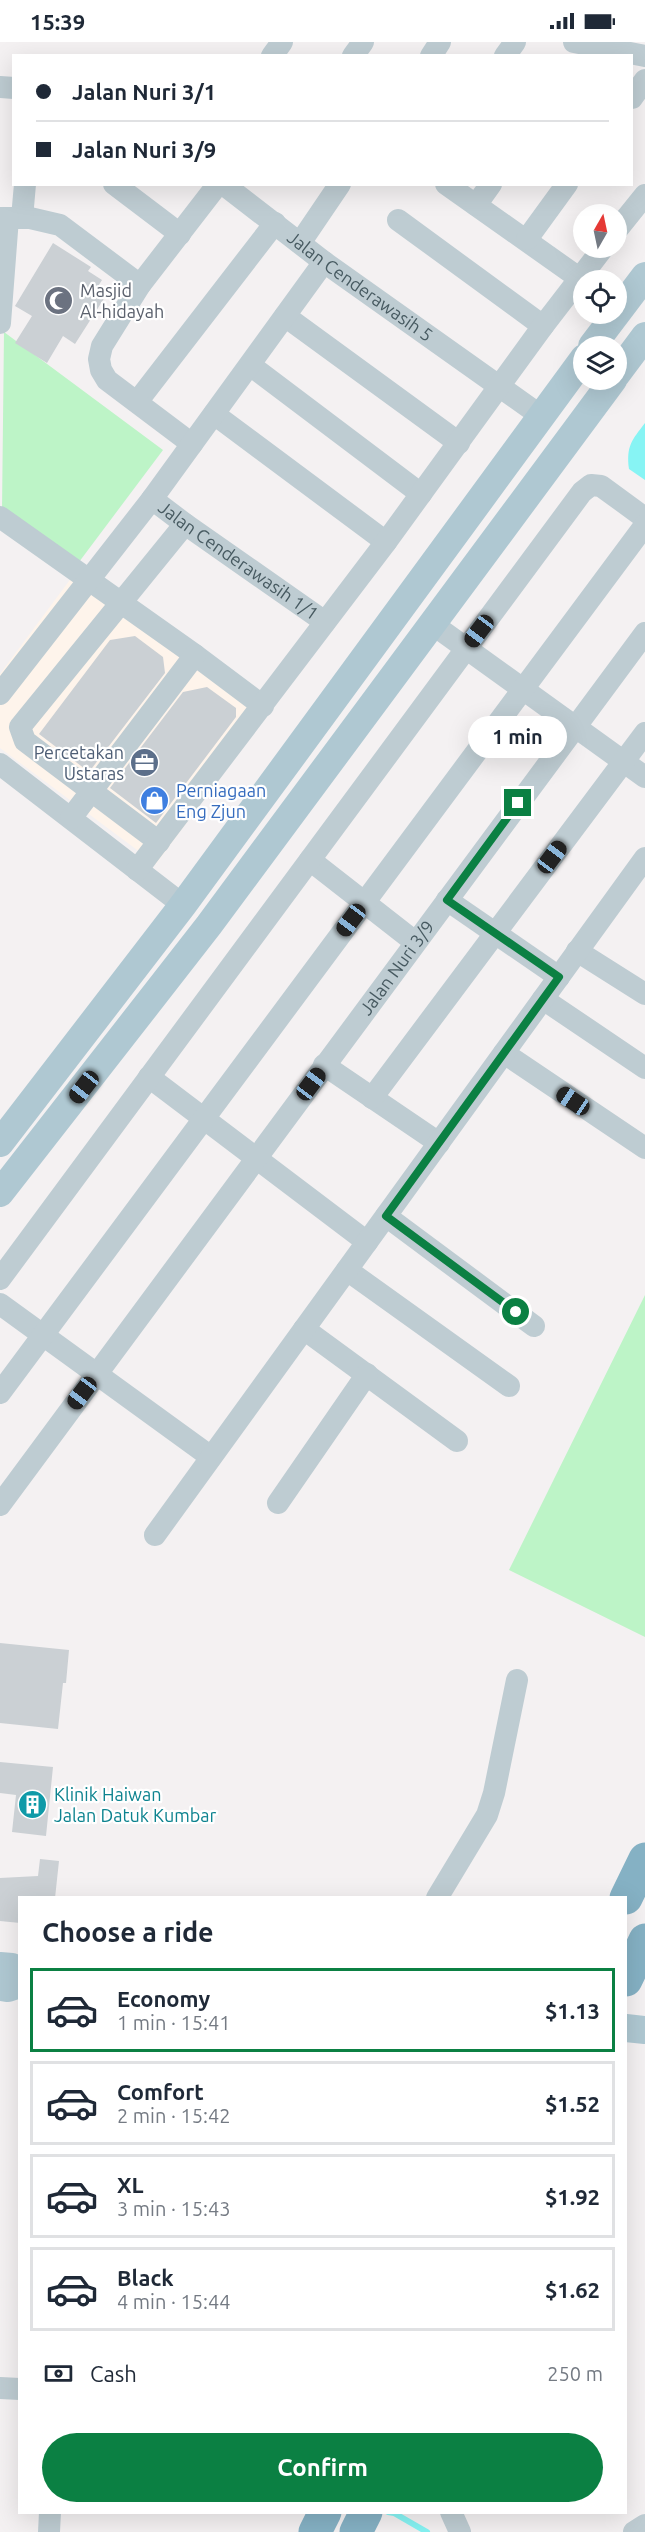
<!DOCTYPE html>
<html lang="en">
<head>
<meta charset="utf-8">
<style>
	body { margin:0; font-family:Ubuntu,sans-serif; background:#f6f6f7; color:#1f2937; height:100vh; display:flex; flex-direction:column; font-size:22px; white-space:nowrap }
	* { box-sizing:border-box; margin:0 }
	p { font-size:20px; color:#747a83 }
	.icon { flex:none; width:33px; height:33px; fill:none; stroke:currentColor; stroke-width:2; stroke-linecap:round; stroke-linejoin:round }
	.map { position:relative; flex:1; overflow:hidden }
	.drawer { position:absolute; left:18px; top:1854px; width:609px; height:618px; display:flex; flex-direction:column; background:#fff; border-radius:0px; box-shadow:0 6px 24px #0002 }
	.drawer>* { flex:none }
	.hud { position:absolute; left:12px; top:12px; width:621px; height:132px; border-radius:0px; box-shadow:0 6px 24px #0002; display:grid; align-content:center; height:132px; padding:0 24px; background:#fff }
	.needle { width:39px; rotate:9deg }
	.buttons { position:absolute; left:573px; top:162px; display:grid; gap:12px }
	.buttons a { display:grid; place-items:center; width:54px; height:54px; border-radius:50%; background:#fff; box-shadow:0 6px 24px #0002; font-size:30px }
	.end { position:absolute; width:27px; height:27px; margin:-14px; border:8px solid #0b8043; background:#fff; box-shadow:0 0 0 3px #fff }
	.from { border-radius:50% }
	.bubble { position:absolute; height:42px; border-radius:21px; background:#fff; box-shadow:0 6px 24px #0002; font-size:20px; font-weight:700; line-height:42px; text-align:center }
	.car { position:absolute; width:18px; height:36px; margin:-18px -9px; border-radius:8px; box-shadow:0 0 4px 2px #0007; background:linear-gradient(#222 24%,#8ab4d8 0 40%,#222 0 76%,#8ab4d8 0 86%,#222 0) }
	.hud b { display:flex; align-items:center; gap:21px; height:57px; font-size:22px }
	.hud b+b { border-top:2px solid #e0e1e3 }
	.hud i { width:15px; height:15px; background:#1f2937 }
	ul { padding:0; list-style:none }
	li { display:flex; align-items:center; gap:18px; height:84px; margin:0 12px 9px; padding:0 12px; border:3px solid #e0e1e3; border-radius:0px }
	li div { flex:1 }
	li b { display:block; font-size:22px }
	li em { font-style:normal; font-weight:700 }
	li.selected { border-color:#0b8043 }
	li>.icon { width:54px; height:54px; stroke-width:1.5 }
	h2 { padding:0 24px; font-size:27px; line-height:72px }
	.pay { display:flex; align-items:center; gap:15px; height:66px; padding:0 24px; font-size:22px }
	.pay p { margin-inline-start:auto }
	.primary-button { display:flex; gap:12px; margin-top:auto; padding:12px 24px }
	.primary-button a { flex:1; height:69px; border-radius:36px; background:#0b8043; color:#fff; font-size:24px; font-weight:700; line-height:69px; text-align:center }
	.status { display:flex; justify-content:space-between; align-items:center; height:42px; padding:0 30px; background:#fff; direction:ltr }
	.status svg { height:16px; fill:currentColor }
	.map>svg:first-child { display:block }
</style>
</head>
<body>
<div class="status"><b>15:39</b><svg viewBox="0 0 49 12"><path d="M0 12V9h3v3zM5 12V6h3v6zM10 12V3h3v9zM15 12V0h3v12zM26 1h20v11H26zM47 4h2v5h-2z"/></svg></div>
<div class="map">
<svg width="645" height="2490" viewBox="0 0 645 2490">
	<rect width="100%" height="100%" fill="#f4f1f2"/>
	<!-- commercial -->
	<path fill="#fef4eb" d="M 75,531 L 267,673 L 156,822 L 0,706 L 0,632 Z"/>
	<!-- green -->
	<path fill="#bdf4c7" d="M 4,290 L 163,408 L 76,524 L 2,469 Z
		M 645,1253 L 645,1595 L 509,1528 Z"/>
	<!-- water -->
	<path fill="#87f4f4" d="M 645,381 L 645,438 L 629,427 C 626,404 632,398 645,381 Z"/>
	<g fill="none" stroke-linecap="round" stroke-linejoin="round">
		<!-- stream -->
		<path stroke="#87f4f4" stroke-width="6" d="M 388,2470 L 394,2471 L 427,2490"/>
	</g>
	<!-- building -->
	<path fill="#cbd0d4" d="M 53,201 L 91,225 L 88,229 L 102,238 L 95,249 L 105,255 L 75,302 L 63,294 L 47,321 L 15,301 L 32,274 L 15,264 Z
		M 135,594 L 163,615 L 165,631 L 89,730 L 39,692 L 110,598 Z
		M 207,645 L 236,666 L 236,675 L 156,781 L 110,746 L 183,650 Z
		M 0,1601 L 69,1608 L 66,1641 L 63,1641 L 58,1687 L 0,1681 Z
		M 0,1720 L 53,1725 L 46,1794 L 12,1790 L 16,1753 L 0,1751 Z
		M 40,1817 L 59,1819 L 55,1856 L 20,1856 L 20,1881 L 0,1879 L 0,1836 L 38,1834 Z"/>
	<g fill="none" stroke-linecap="round" stroke-linejoin="round">
		<!-- minor -->
		<g stroke="#beccd2" stroke-width="22">
			<path d="M 574,0 L 645,14"/>
			<path d="M 272,14 L 282,0"/>
			<path d="M 353,14 L 363,0"/>
			<path d="M 431,14 L 440,0"/>
			<path d="M 505,14 L 515,0"/>
			<path d="M 0,45 L 14,46"/>
			<path d="M 632,56 L 645,38"/>
			<path d="M 114,142 L 180,192"/>
			<path id="s1" d="M 223,142 L 324,220 L 541,374"/>
			<path d="M 446,142 L 579,236"/>
			<path d="M 476,163 L 491,142"/>
			<path d="M 0,176 L 30,176 L 60,183 L 140,243"/>
			<path d="M 22,176 L 25,142"/>
			<path d="M 398,178 L 543,284"/>
			<path d="M 616,189 L 645,153"/>
			<path d="M 527,197 L 567,142"/>
			<path d="M 300,201 L 340,142"/>
			<path d="M 285,274 L 459,401"/>
			<path d="M 0,281 L 8,176"/>
			<path d="M 250,323 L 421,452"/>
			<path d="M 137,360 L 275,181"/>
			<path d="M 214,372 L 386,500"/>
			<path d="M 192,402 L 107,338 L 101,328 L 99,317 L 102,304 L 140,243 L 218,142"/>
			<path id="s2" d="M 152,457 L 185,482 L 325,580"/>
			<path d="M 0,475 L 195,613 L 263,664"/>
			<path d="M 431,581 L 645,735"/>
			<path d="M 0,652 L 152,457 L 324,220"/>
			<path d="M 0,722 L 183,863"/>
			<path d="M 71,776 L 195,613"/>
			<path d="M 159,800 L 25,699 L 20,685 L 185,482"/>
			<path d="M 310,818 L 415,900"/>
			<path d="M 137,828 L 386,500 L 543,284 L 603,206"/>
			<path d="M 447,858 L 559,935"/>
			<path d="M 577,909 L 645,952"/>
			<path d="M 543,957 L 645,1026"/>
			<path d="M 504,1011 L 645,1106"/>
			<path d="M 324,1023 L 439,1101"/>
			<path d="M 149,1035 L 367,1200"/>
			<path d="M 372,1056 L 645,691"/>
			<path d="M 386,1174 L 534,1284"/>
			<path d="M 347,1228 L 509,1344"/>
			<path d="M 0,1237 L 582,450 L 591,443 L 601,444 L 645,476"/>
			<path d="M 0,1262 L 211,1415"/>
			<path d="M 304,1287 L 457,1399"/>
			<path d="M 0,1351 L 645,483"/>
			<path d="M 278,1461 L 367,1332"/>
			<path id="s3" d="M 0,1463 L 645,591"/>
			<path d="M 155,1493 L 645,816"/>
			<path d="M 437,1856 L 487,1773 L 494,1751 L 517,1638"/>
			<path d="M 0,2346 L 20,2347"/>
			<path d="M 451,2470 L 460,2490"/>
			<path d="M 49,2490 L 50,2470"/>
			<path d="M 634,2490 L 645,2483"/>
		</g>
		<!-- major -->
		<path stroke="#afc8d2" stroke-width="28" d="M 592,304 L 645,234
			M 616,333 L 645,294
			M 0,1101 L 183,863 L 584,316
			M 0,1151 L 209,883 L 613,338
			M 0,1924 L 12,1925 L 20,1929
			M 0,1945 L 8,1946 L 20,1942
			M 626,1986 L 645,1988"/>
		<!-- highway -->
		<path stroke="#85b1c4" stroke-width="33" d="M 626,1856 L 645,1817
			M 626,1938 L 645,1898
			M 315,2490 L 325,2470
			M 356,2490 L 366,2470"/>
	</g>
	<g fill="none" stroke-linecap="round" stroke-linejoin="round">
		<!-- route -->
		<path stroke="#0b8043" stroke-width="8" d="M 516,1270 L 386,1174 L 559,935 L 447,858 L 518,761"/>
	</g>
	<!-- icons -->
	<defs>
		<symbol id="mosque-disc" viewBox="-11 -11 22 22"><circle r="9.5" fill="#6b7280" stroke="#fff"/><path d="M3.5-4.9A6 6 0 1 0 3.5 4.9A5 5 0 1 1 3.5-4.9Z" fill="#fff"/></symbol>
		<symbol id="office-disc" viewBox="-11 -11 22 22"><circle r="9.5" fill="#5c6f8a" stroke="#fff"/><path d="M-6-3h4V-5.5h4V-3h4V5H-6ZM-1-4.5V-3h2v-1.5ZM-6 0V1H6V0Z" fill="#fff"/></symbol>
		<symbol id="shop-disc" viewBox="-11 -11 22 22"><circle r="9.5" fill="#3f7fe0" stroke="#fff"/><path d="M-5-2.5h2.3a2.7 3.5 0 0 1 5.4 0H5L5.5 6h-11ZM-1.5-2.5h3a1.5 2.3 0 0 0-3 0Z" fill="#fff"/></symbol>
		<symbol id="building-disc" viewBox="-11 -11 22 22"><circle r="9.5" fill="#0f9aa8" stroke="#fff"/><path d="M-4-6H4V6H1V3H-1V6H-4ZM-2.5-4.3h1.7v1.8h-1.7ZM.8-4.3h1.7v1.8H.8ZM-2.5-1h1.7V.8h-1.7ZM.8-1h1.7V.8H.8Z" fill="#fff"/></symbol>
	</defs>
	<g fill-rule="evenodd">
		<use href="#mosque-disc" x="42" y="242" width="33" height="33"/>
		<use href="#office-disc" x="128" y="704" width="33" height="33"/>
		<use href="#shop-disc" x="138" y="742" width="33" height="33"/>
		<use href="#building-disc" x="16" y="1746" width="33" height="33"/>
	</g>
	<g text-anchor="middle" stroke-width="4.5" stroke-linejoin="round" paint-order="stroke">
		<!-- street labels -->
		<g font-size="18" fill="#475a61" stroke="#fff">
			<text dy="6" stroke="none"><textPath href="#s1" startOffset="171">Jalan Cenderawasih 5</textPath></text>
			<text dy="6" stroke="none"><textPath href="#s2" startOffset="106">Jalan Cenderawasih 1/1</textPath></text>
			<text dy="6" stroke="none"><textPath href="#s3" startOffset="668">Jalan Nuri 3/9</textPath></text>
		</g>
		<!-- worship labels -->
		<g font-size="18" fill="#5b616d" stroke="#fff" text-anchor="start">
			<text x="80" y="255">Masjid<tspan x="80" dy="21">Al-hidayah</tspan></text>
		</g>
		<!-- service labels -->
		<g font-size="18" fill="#4e5e75" stroke="#fff" text-anchor="end">
			<text x="124" y="717">Percetakan<tspan x="124" dy="21">Ustaras</tspan></text>
		</g>
		<!-- shop labels -->
		<g font-size="18" fill="#366cbe" stroke="#fff" text-anchor="start">
			<text x="176" y="755">Perniagaan<tspan x="176" dy="21">Eng Zjun</tspan></text>
		</g>
		<!-- culture labels -->
		<g font-size="18" fill="#0d838f" stroke="#fff" text-anchor="start">
			<text x="54" y="1759">Klinik Haiwan<tspan x="54" dy="21">Jalan Datuk Kumbar</tspan></text>
		</g>
	</g>
</svg>
<div class="buttons">
<a><svg class="needle" viewBox="-14 -14 28 28"><path d="M0-13l5 13h-10z" fill="#e53935"/><path d="M0 13l5-13h-10z" fill="#747a83"/></svg></a>
<a><svg class="icon" aria-label="locate" viewBox="0 0 24 24"><circle cx="12" cy="12" r="6"/><path d="M12 2v4M12 18v4M2 12h4M18 12h4"/></svg></a>
<a><svg class="icon" aria-label="layers" viewBox="0 0 24 24"><path d="M12 4l9 5-9 5-9-5zM3 14l9 5 9-5"/></svg></a>
</div>
<i class="end from" style="left:516px;top:1270px"></i>
<i class="end" style="left:518px;top:761px"></i>
<div class="bubble" style="left:468px;top:674px;width:99px">1 min</div>
<i class="car" style="left:479px;top:589px;rotate:217deg"></i>
<i class="car" style="left:552px;top:815px;rotate:37deg"></i>
<i class="car" style="left:351px;top:878px;rotate:217deg"></i>
<i class="car" style="left:311px;top:1042px;rotate:37deg"></i>
<i class="car" style="left:84px;top:1045px;rotate:218deg"></i>
<i class="car" style="left:573px;top:1059px;rotate:304deg"></i>
<i class="car" style="left:82px;top:1351px;rotate:217deg"></i>
<div class="hud">
<b><i class="from"></i>Jalan Nuri 3/1</b>
<b><i></i>Jalan Nuri 3/9</b>
</div>
<section class="drawer">
<h2>Choose a ride</h2>
<ul>
<li class="selected"><svg class="icon" aria-label="car" viewBox="0 0 24 24"><path d="M5 17H2v-5l4-1 3-4h7l3 4 3 1v5h-3M9 17h6M6 11h13"/><circle cx="7" cy="17" r="2"/><circle cx="17" cy="17" r="2"/></svg><div><b>Economy</b><p>1 min · 15:41</p></div><em>$1.13</em></li>
<li><svg class="icon" aria-label="car" viewBox="0 0 24 24"><path d="M5 17H2v-5l4-1 3-4h7l3 4 3 1v5h-3M9 17h6M6 11h13"/><circle cx="7" cy="17" r="2"/><circle cx="17" cy="17" r="2"/></svg><div><b>Comfort</b><p>2 min · 15:42</p></div><em>$1.52</em></li>
<li><svg class="icon" aria-label="car" viewBox="0 0 24 24"><path d="M5 17H2v-5l4-1 3-4h7l3 4 3 1v5h-3M9 17h6M6 11h13"/><circle cx="7" cy="17" r="2"/><circle cx="17" cy="17" r="2"/></svg><div><b>XL</b><p>3 min · 15:43</p></div><em>$1.92</em></li>
<li><svg class="icon" aria-label="car" viewBox="0 0 24 24"><path d="M5 17H2v-5l4-1 3-4h7l3 4 3 1v5h-3M9 17h6M6 11h13"/><circle cx="7" cy="17" r="2"/><circle cx="17" cy="17" r="2"/></svg><div><b>Black</b><p>4 min · 15:44</p></div><em>$1.62</em></li>
</ul>
<div class="pay"><svg class="icon" aria-label="cash" viewBox="0 0 24 24"><path d="M3 7h18v10H3z"/><circle cx="12" cy="12" r="2"/></svg>Cash<p>250 m</p></div>
<div class="primary-button"><a>Confirm</a></div>
</section>
</div>
</body>
</html>
